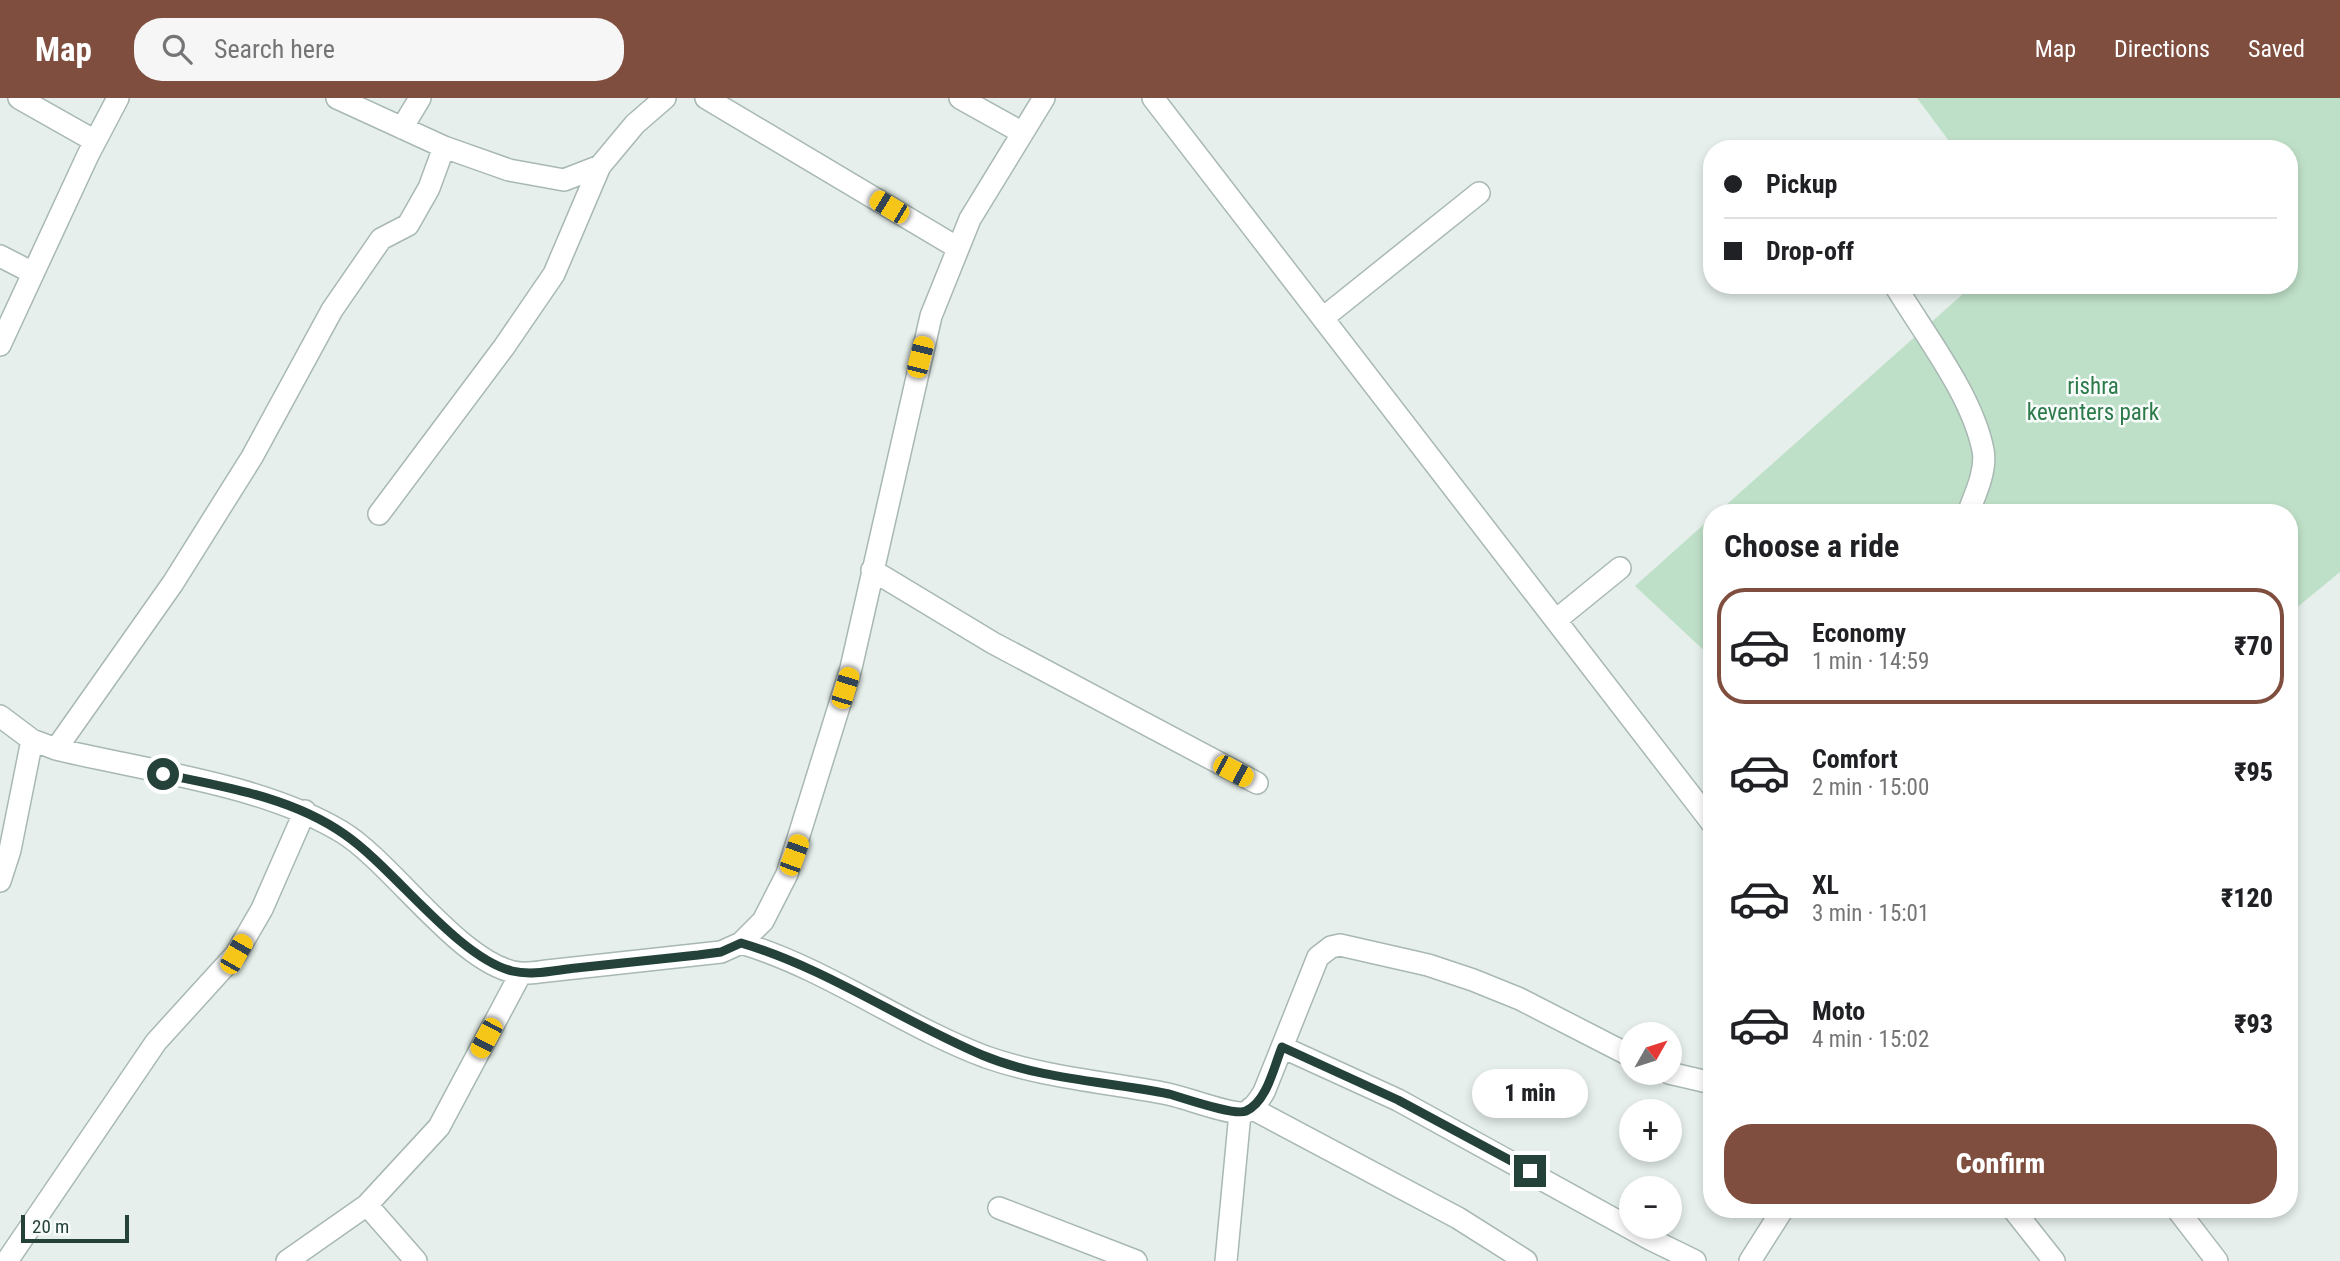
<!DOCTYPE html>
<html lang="en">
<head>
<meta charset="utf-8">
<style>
	body { margin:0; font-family:"Roboto Condensed",sans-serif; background:#f6f6f6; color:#202124; height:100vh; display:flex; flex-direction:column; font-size:26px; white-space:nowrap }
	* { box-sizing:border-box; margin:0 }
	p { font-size:23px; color:#757577 }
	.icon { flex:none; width:38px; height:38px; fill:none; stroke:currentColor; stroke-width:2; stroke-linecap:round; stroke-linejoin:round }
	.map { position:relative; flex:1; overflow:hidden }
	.sheet { position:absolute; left:1703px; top:406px; width:595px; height:714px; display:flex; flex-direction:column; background:#fff; border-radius:28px; box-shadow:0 4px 10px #0003 }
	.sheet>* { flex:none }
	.hud { position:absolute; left:1703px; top:42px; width:595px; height:154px; border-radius:28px; box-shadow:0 4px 10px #0003; display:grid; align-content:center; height:154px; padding:0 21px; background:#fff }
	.needle { width:46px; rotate:51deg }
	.controls { position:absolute; left:1619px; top:924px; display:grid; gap:14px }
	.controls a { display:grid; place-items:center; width:63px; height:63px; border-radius:50%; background:#fff; box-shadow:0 4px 10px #0003; font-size:35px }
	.scale { position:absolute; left:21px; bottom:18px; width:108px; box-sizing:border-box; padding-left:7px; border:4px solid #24423a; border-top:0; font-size:19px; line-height:24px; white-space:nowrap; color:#24423a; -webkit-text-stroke:5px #f7fbf9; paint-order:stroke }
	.end { position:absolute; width:32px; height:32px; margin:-16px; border:9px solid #24423a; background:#fff; box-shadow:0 0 0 4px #fff }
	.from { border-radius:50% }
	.bubble { position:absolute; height:49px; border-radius:24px; background:#fff; box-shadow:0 4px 10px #0003; font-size:23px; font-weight:800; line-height:49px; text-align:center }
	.car { position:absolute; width:21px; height:42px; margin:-21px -10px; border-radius:9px; box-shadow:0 0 5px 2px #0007; background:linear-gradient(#f5c518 24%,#345 0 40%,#f5c518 0 76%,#345 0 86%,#f5c518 0) }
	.hud b { display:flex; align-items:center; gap:24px; height:66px; font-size:26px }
	.hud b+b { border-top:2px solid #e0e0e0 }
	.hud i { width:18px; height:18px; background:#202124 }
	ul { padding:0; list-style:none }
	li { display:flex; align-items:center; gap:21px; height:116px; margin:0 14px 10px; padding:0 7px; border:4px solid transparent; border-radius:28px }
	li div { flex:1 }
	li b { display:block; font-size:26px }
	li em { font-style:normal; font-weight:800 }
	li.current { border-color:#7f4e3f }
	li>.icon { width:63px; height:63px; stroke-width:1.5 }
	h2 { padding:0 21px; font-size:32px; line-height:84px }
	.primary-button { display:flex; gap:14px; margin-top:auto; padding:14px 21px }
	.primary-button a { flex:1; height:80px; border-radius:28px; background:#7f4e3f; color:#fff; font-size:28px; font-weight:800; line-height:80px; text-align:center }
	header { display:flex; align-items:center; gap:42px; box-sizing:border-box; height:98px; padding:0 35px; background:#7f4e3f; color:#fff }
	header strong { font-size:33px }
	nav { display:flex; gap:38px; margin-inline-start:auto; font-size:24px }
	.search { width:490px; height:63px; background:#f6f6f6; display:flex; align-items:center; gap:18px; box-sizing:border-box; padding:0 24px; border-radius:28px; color:#757577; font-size:26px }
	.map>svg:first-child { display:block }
</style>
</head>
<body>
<header>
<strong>Map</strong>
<div class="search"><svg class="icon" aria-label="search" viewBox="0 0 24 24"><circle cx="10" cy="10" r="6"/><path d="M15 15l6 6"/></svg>Search here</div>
<nav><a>Map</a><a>Directions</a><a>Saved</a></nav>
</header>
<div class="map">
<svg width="2340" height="1163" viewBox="0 0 2340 1163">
	<rect width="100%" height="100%" fill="#e6efeb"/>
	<!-- green -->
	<path fill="#bfe0c8" d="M 1917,0 L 2340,0 L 2340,474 L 2289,516 L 2289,415 L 1717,415 L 1973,187 L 2289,187 L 2289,51 L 1955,51 Z
		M 1711,420 L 1711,559 L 1635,488 Z"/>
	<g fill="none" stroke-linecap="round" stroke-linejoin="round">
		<defs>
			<path id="minor" d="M 19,0 L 95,43
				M 337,0 L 444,49
				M 706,0 L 958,150
				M 960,0 L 1021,34
				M 1153,0 L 1712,725
				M 402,30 L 420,0
				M 0,158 L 33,175
				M 1896,189 C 1925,237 1972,297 1983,352 C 1987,372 1975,397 1968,415
				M 1323,220 L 1479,95
				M 0,247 L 88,57 L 118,0
				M 379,416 L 504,249 L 554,176 L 600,68
				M 872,472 L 993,545 L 1257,685
				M 1556,522 L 1620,470
				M 0,618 L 32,642 L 56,651 C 147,673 262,686 342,734 C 393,765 463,870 520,875 C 529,876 539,874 547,873 L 721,854 L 741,845 L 763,823 L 787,776 L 851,570 L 931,218 L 970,121 L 1044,0
				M 56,651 L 173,485 L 252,359 L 332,212 L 381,141 L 408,127 L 429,90 L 444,49 L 509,72 L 564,82 L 600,68 L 635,26 L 665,0
				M 0,783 L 10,752 L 32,642
				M 741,845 C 828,871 901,927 986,959 C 1046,980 1107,984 1168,996 C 1187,1000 1225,1015 1241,1015 C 1251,1015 1259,1002 1264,994 L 1318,859 L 1331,849 L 1340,847 L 1428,867 L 1473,882 L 1520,901 L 1631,958
				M 1282,949 L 1398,1002 L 1650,1141 L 1695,1163
				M 1669,975 L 1712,985
				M 1251,1010 L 1458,1120 L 1526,1163
				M 367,1107 L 416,1163
				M 999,1110 L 1136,1163
				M 2013,1111 L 2054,1163
				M 2177,1111 L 2217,1163
				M 7,1163 L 156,944 L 236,856 L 262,811 L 305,713
				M 287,1163 L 367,1107 L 439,1029 L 521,875
				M 1226,1163 L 1240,1015
				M 1750,1163 L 1783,1111"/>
		</defs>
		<!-- minor casing -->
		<use href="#minor" stroke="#a8b8b2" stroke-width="24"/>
		<!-- minor -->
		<use href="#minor" stroke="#fff" stroke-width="21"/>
	</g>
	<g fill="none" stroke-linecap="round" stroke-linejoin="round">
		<!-- route -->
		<path stroke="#24423a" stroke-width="9" d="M 163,676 C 225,689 291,699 344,736 C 394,770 457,859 512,873 C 532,878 556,872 576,870 C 617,866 657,861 698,857 L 721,854 L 741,845 C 826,870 900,922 982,957 C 1042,982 1106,983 1169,996 C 1184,1000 1234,1018 1246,1013 C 1267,1004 1274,968 1282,949 L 1398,1002 L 1530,1073"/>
	</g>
	<g text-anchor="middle" stroke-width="5" stroke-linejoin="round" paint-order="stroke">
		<!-- park labels -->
		<g font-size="23" fill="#2d7a4b" stroke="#f7fbf9">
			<text x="2093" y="296">rishra<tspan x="2093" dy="26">keventers park</tspan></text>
		</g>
	</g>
</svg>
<div class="controls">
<a><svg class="needle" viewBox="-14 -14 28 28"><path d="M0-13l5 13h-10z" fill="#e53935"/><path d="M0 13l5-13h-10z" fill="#757577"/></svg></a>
<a>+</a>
<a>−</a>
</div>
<div class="scale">20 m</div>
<i class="end from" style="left:163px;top:676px"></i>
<i class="end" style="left:1530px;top:1073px"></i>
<div class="bubble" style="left:1472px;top:971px;width:116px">1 min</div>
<i class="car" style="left:889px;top:109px;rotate:301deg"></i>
<i class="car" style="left:920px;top:259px;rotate:14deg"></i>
<i class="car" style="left:845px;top:590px;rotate:17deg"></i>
<i class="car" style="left:1233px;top:673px;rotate:118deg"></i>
<i class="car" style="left:794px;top:757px;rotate:20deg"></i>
<i class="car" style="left:236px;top:856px;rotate:30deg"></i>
<i class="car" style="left:486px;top:940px;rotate:208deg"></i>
<div class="hud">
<b><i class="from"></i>Pickup</b>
<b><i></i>Drop-off</b>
</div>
<section class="sheet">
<h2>Choose a ride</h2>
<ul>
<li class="current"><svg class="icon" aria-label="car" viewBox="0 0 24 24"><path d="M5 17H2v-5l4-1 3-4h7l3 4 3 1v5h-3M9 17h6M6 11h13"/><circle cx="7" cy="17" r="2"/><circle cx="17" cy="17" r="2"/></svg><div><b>Economy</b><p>1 min · 14:59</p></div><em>₹70</em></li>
<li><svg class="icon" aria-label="car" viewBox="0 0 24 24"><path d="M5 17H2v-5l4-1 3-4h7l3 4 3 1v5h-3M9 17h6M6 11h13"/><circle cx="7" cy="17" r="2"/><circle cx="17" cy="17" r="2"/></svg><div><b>Comfort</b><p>2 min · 15:00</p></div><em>₹95</em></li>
<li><svg class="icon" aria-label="car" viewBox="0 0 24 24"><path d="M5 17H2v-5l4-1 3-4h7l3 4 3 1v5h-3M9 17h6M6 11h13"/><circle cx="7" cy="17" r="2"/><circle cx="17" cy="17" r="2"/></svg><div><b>XL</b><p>3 min · 15:01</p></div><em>₹120</em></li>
<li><svg class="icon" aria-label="car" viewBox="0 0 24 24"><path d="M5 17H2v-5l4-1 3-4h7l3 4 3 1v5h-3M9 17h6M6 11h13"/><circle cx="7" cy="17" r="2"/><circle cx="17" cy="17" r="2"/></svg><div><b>Moto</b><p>4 min · 15:02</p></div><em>₹93</em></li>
</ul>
<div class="primary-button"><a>Confirm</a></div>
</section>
</div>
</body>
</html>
